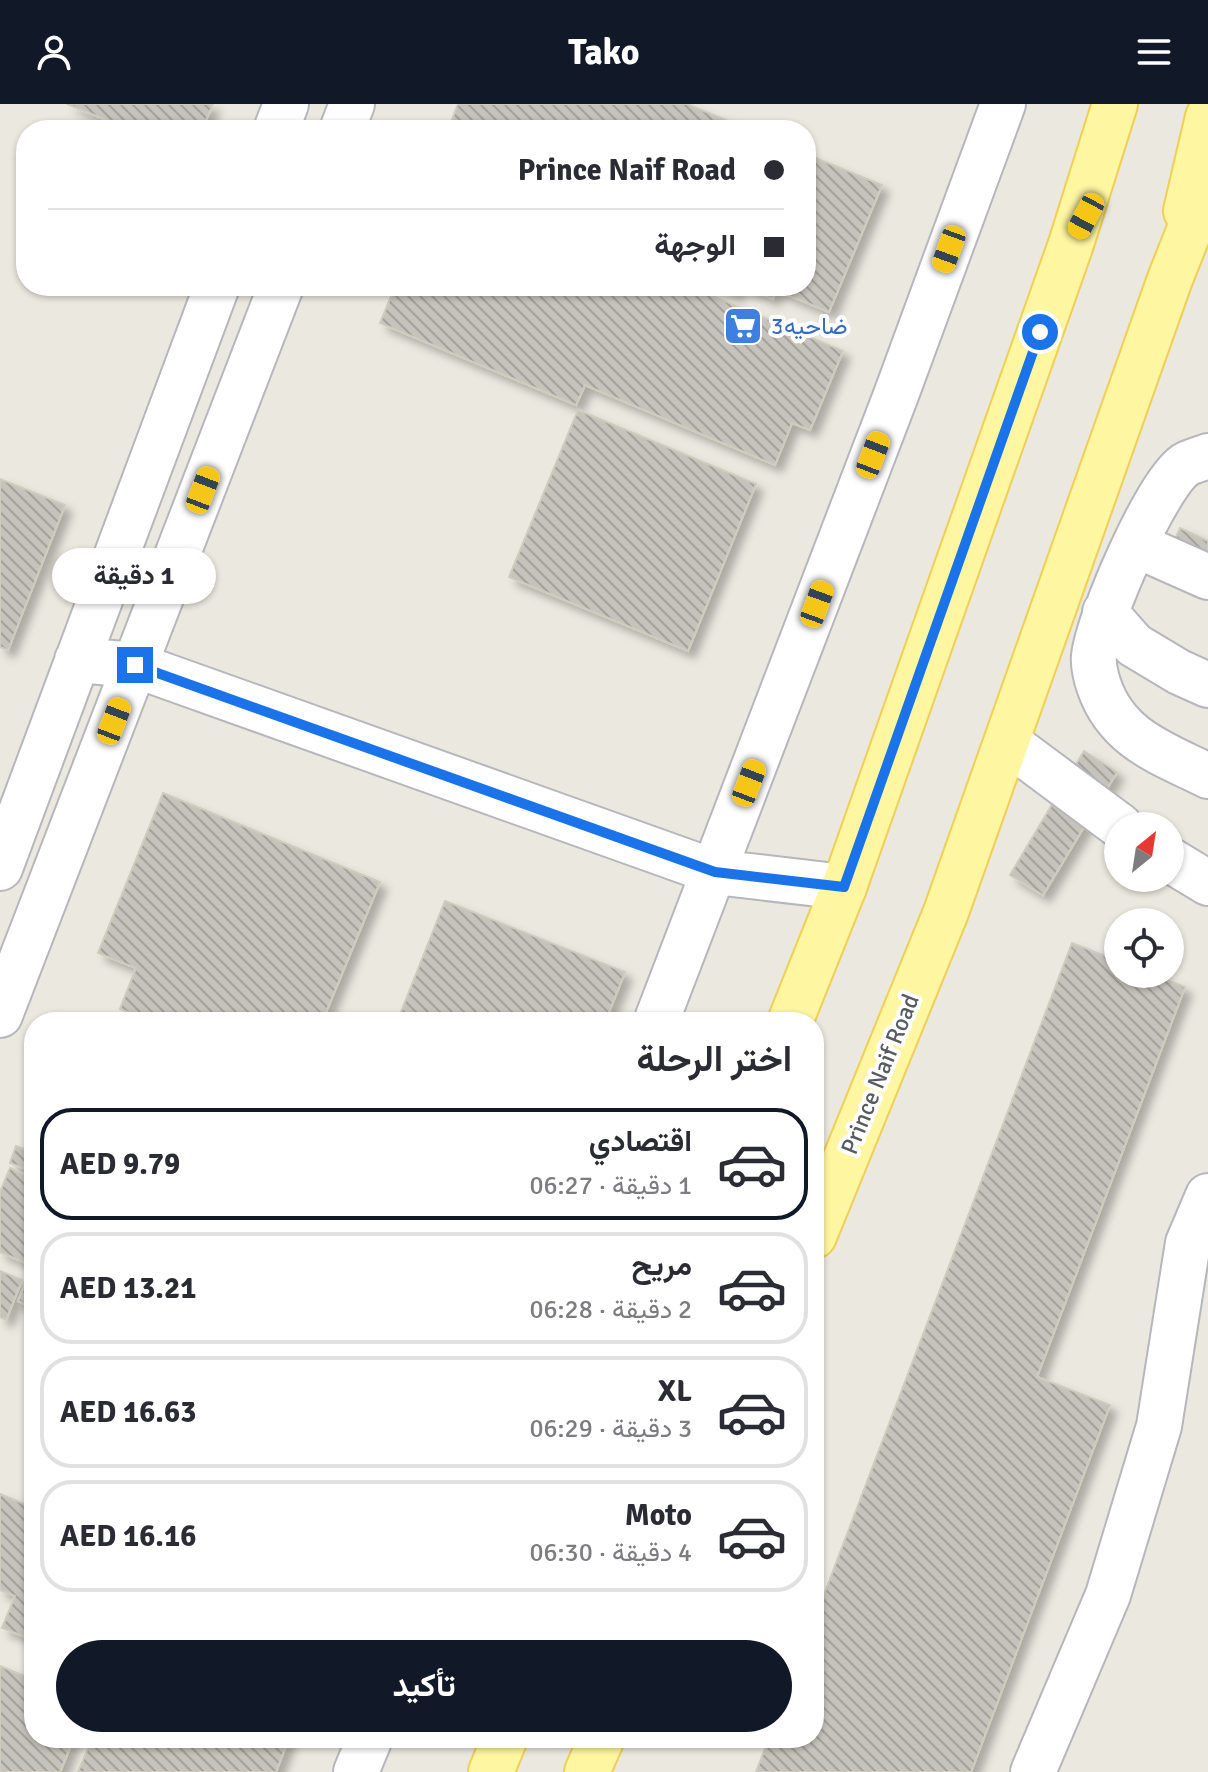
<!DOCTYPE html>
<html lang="ar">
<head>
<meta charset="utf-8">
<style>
	body { margin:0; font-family:Signika,Vazirmatn,sans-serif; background:#f7f7f7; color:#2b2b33; direction:rtl; height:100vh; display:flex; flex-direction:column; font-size:30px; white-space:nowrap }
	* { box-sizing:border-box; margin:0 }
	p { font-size:26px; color:#7c7c81 }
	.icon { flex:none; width:44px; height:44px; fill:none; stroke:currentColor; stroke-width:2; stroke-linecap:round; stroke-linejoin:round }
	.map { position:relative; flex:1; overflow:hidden; direction:ltr }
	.side { position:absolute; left:24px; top:908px; width:800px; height:736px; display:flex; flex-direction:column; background:#fff; border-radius:32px; box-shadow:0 2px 6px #0004; direction:rtl }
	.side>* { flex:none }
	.guide { position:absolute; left:16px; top:16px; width:800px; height:176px; border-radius:32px; box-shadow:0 2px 6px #0004; direction:rtl; display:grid; align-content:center; height:176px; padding:0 32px; background:#fff }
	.needle { width:52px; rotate:30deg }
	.controls { position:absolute; left:1104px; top:708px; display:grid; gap:16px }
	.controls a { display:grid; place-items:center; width:80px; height:80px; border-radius:50%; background:#fff; box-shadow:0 2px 6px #0004; font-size:40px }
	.end { position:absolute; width:36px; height:36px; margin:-18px; border:10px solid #1a73e8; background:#fff; box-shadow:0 0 0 4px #fff }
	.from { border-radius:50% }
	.bubble { position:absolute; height:56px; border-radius:28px; background:#fff; box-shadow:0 2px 6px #0004; font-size:26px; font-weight:700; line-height:56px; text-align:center; direction:rtl }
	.car { position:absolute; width:24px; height:48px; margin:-24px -12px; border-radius:10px; box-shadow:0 0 6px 2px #0007; background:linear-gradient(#f5c518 24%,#345 0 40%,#f5c518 0 76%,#345 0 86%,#f5c518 0) }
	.guide b { display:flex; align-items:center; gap:28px; height:76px; font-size:30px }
	.guide b+b { border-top:2px solid #e1e1e2 }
	.guide i { width:20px; height:20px; background:#2b2b33 }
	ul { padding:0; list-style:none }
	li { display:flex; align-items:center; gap:24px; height:112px; margin:0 16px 12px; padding:0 16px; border:4px solid #e1e1e2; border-radius:32px }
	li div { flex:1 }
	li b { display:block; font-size:30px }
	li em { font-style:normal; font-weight:700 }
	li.active { border-color:#111827 }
	li>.icon { width:72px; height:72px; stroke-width:1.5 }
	h2 { padding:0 32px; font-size:36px; line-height:96px }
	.primary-button { display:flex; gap:16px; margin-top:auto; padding:16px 32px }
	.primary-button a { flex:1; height:92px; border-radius:48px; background:#111827; color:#fff; font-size:32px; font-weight:700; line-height:92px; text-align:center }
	header { display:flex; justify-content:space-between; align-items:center; height:104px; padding:0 32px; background:#111827; color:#fff; font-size:36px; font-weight:700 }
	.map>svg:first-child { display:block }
</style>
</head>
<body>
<header><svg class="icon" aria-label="menu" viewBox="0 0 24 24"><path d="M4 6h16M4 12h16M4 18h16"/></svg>Tako<svg class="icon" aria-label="person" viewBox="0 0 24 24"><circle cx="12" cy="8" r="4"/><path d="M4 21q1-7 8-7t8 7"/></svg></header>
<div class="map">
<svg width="1208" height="1668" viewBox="0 0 1208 1668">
	<defs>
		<pattern id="building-back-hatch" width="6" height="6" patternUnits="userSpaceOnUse" patternTransform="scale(2)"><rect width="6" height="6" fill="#c6c3bc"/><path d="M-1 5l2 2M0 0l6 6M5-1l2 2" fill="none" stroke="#a4a19c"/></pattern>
		<filter id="shadow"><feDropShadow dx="7" dy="7" stdDeviation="4" flood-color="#0004"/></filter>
	</defs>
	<rect width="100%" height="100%" fill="#ebe9df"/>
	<!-- building -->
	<path fill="url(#building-back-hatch)" stroke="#cfcbbd" stroke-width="2" filter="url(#shadow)" d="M 67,0 L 213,0 L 202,26 L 106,26 L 109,17 Z
		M 458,0 L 687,0 L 750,26 L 448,26 Z
		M 806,50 L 882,81 L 829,208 L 776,186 L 773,195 L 742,182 L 806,182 Z
		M 388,182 L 689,182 L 843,247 L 810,326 L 792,319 L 775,361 L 585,281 L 576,301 L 380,219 L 394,185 Z
		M 717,182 L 739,182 L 736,190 Z
		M 578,306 L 756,380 L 688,547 L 509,473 Z
		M 0,375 L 65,401 L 8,546 L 0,543 Z
		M 1180,424 L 1208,437 L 1208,456 L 1173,440 Z
		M 1084,647 L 1117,668 L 1043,791 L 1010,771 Z
		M 163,689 L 380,778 L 322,918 L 152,918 L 120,905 L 136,864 L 98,849 Z
		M 445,797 L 625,868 L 605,918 L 397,918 Z
		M 1072,839 L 1118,857 L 1118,870 L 1152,870 L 1185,883 L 1037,1273 L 1110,1301 L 971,1668 L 756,1668 L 769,1634 L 814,1634 L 814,1517 Z
		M 16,1042 L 34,1049 L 34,1068 L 10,1059 Z
		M 10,1064 L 34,1075 L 34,1204 L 18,1197 L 33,1162 L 0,1148 L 0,1088 Z
		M 0,1167 L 22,1176 L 6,1216 L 0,1213 Z
		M 0,1390 L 34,1404 L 34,1536 L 2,1524 L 15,1492 L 0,1486 Z
		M 0,1562 L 34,1576 L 34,1634 L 74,1634 L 60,1668 L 0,1668 Z
		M 92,1634 L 289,1634 L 276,1668 L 78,1668 Z"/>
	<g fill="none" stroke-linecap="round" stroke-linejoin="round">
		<defs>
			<path id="minor" d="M 276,26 L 286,0
				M 342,26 L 352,0
				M 1208,352 C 1201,355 1191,357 1185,361 C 1156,381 1098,515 1094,552 C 1093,560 1096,574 1099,582 C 1117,635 1162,649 1208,672
				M 1136,441 L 1208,473
				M 1105,508 L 1134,541 L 1179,568 L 1208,581
				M 77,556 L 135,561 L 715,768 L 844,783
				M 1007,638 L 1120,722
				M 1170,756 L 1208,779
				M 0,764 L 217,182
				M 0,911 L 281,182
				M 656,918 L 896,291 L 1003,0
				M 356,1668 L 370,1634
				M 1033,1668 L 1108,1491 L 1159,1322 L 1188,1139 L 1208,1092"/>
			<path id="major" d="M 1186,107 L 1208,13
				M 790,918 L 844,783 L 1071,140 L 1115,0
				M 814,1132 L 946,808 L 1170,175 L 1208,79
				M 491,1668 L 505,1634
				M 587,1668 L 602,1634"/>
		</defs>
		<!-- minor casing -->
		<use href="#minor" stroke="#b5b7bc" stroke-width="48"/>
		<!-- major casing -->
		<use href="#major" stroke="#efcf54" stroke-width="48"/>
		<!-- minor -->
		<use href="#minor" stroke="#fff" stroke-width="44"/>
		<!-- major -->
		<use href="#major" stroke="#fef6a1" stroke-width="44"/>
	</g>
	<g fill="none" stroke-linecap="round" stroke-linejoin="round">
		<!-- route -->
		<path stroke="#1a73e8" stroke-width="10" d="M 135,561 L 715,768 L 844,783 L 1040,228"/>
	</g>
	<!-- icons -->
	<defs>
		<symbol id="supermarket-square" viewBox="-11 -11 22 22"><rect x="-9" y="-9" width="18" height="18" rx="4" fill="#3f7fe0" stroke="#fff"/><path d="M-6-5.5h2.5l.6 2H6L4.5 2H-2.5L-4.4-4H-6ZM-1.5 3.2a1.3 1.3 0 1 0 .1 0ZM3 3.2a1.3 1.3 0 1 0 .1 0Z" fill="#fff"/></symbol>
	</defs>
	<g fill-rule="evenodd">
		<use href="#supermarket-square" x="721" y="200" width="44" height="44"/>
	</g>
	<g text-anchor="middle" stroke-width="8" stroke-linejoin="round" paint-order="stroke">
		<!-- shop labels -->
		<g font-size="24" fill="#366cbe" stroke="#fff" text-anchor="start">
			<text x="771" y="230">ضاحيه3</text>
		</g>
		<!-- street labels -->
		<g font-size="24" fill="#585b60" stroke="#fff">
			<text transform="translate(880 970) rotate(-68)" y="8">Prince Naif Road</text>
		</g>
	</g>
</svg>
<div class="controls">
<a><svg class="needle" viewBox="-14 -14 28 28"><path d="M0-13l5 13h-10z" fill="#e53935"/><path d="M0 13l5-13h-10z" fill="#7c7c81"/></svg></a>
<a><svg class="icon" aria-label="locate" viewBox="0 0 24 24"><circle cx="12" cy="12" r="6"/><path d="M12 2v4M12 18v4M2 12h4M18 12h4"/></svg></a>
</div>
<i class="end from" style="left:1040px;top:228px"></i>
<i class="end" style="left:135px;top:561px"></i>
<div class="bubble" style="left:52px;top:444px;width:164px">1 دقيقة</div>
<i class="car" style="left:1086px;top:112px;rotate:208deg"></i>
<i class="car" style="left:949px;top:145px;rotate:200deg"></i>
<i class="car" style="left:873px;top:351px;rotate:21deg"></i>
<i class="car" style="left:203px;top:386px;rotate:21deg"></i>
<i class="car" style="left:817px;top:500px;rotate:20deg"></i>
<i class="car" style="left:114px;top:617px;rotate:21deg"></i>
<i class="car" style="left:749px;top:679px;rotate:21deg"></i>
<div class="guide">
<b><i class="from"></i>Prince Naif Road</b>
<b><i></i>الوجهة</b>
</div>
<section class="side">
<h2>اختر الرحلة</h2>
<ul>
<li class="active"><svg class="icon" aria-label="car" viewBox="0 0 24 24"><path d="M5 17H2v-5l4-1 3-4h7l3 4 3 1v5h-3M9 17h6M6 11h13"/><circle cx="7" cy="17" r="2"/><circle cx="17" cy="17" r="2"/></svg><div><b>اقتصادي</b><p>1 دقيقة · 06:27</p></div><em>AED 9.79</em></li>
<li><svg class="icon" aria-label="car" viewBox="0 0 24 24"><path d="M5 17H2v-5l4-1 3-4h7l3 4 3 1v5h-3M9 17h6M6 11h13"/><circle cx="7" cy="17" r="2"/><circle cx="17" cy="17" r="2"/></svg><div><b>مريح</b><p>2 دقيقة · 06:28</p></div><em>AED 13.21</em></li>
<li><svg class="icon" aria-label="car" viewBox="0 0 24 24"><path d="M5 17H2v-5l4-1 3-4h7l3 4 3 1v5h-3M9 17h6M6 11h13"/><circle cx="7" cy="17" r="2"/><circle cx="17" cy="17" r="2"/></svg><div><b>XL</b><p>3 دقيقة · 06:29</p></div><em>AED 16.63</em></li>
<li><svg class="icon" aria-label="car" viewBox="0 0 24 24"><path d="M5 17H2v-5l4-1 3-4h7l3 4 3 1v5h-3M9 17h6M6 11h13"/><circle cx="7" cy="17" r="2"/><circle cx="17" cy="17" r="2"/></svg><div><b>Moto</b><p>4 دقيقة · 06:30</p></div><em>AED 16.16</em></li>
</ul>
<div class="primary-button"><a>تأكيد</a></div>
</section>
</div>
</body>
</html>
